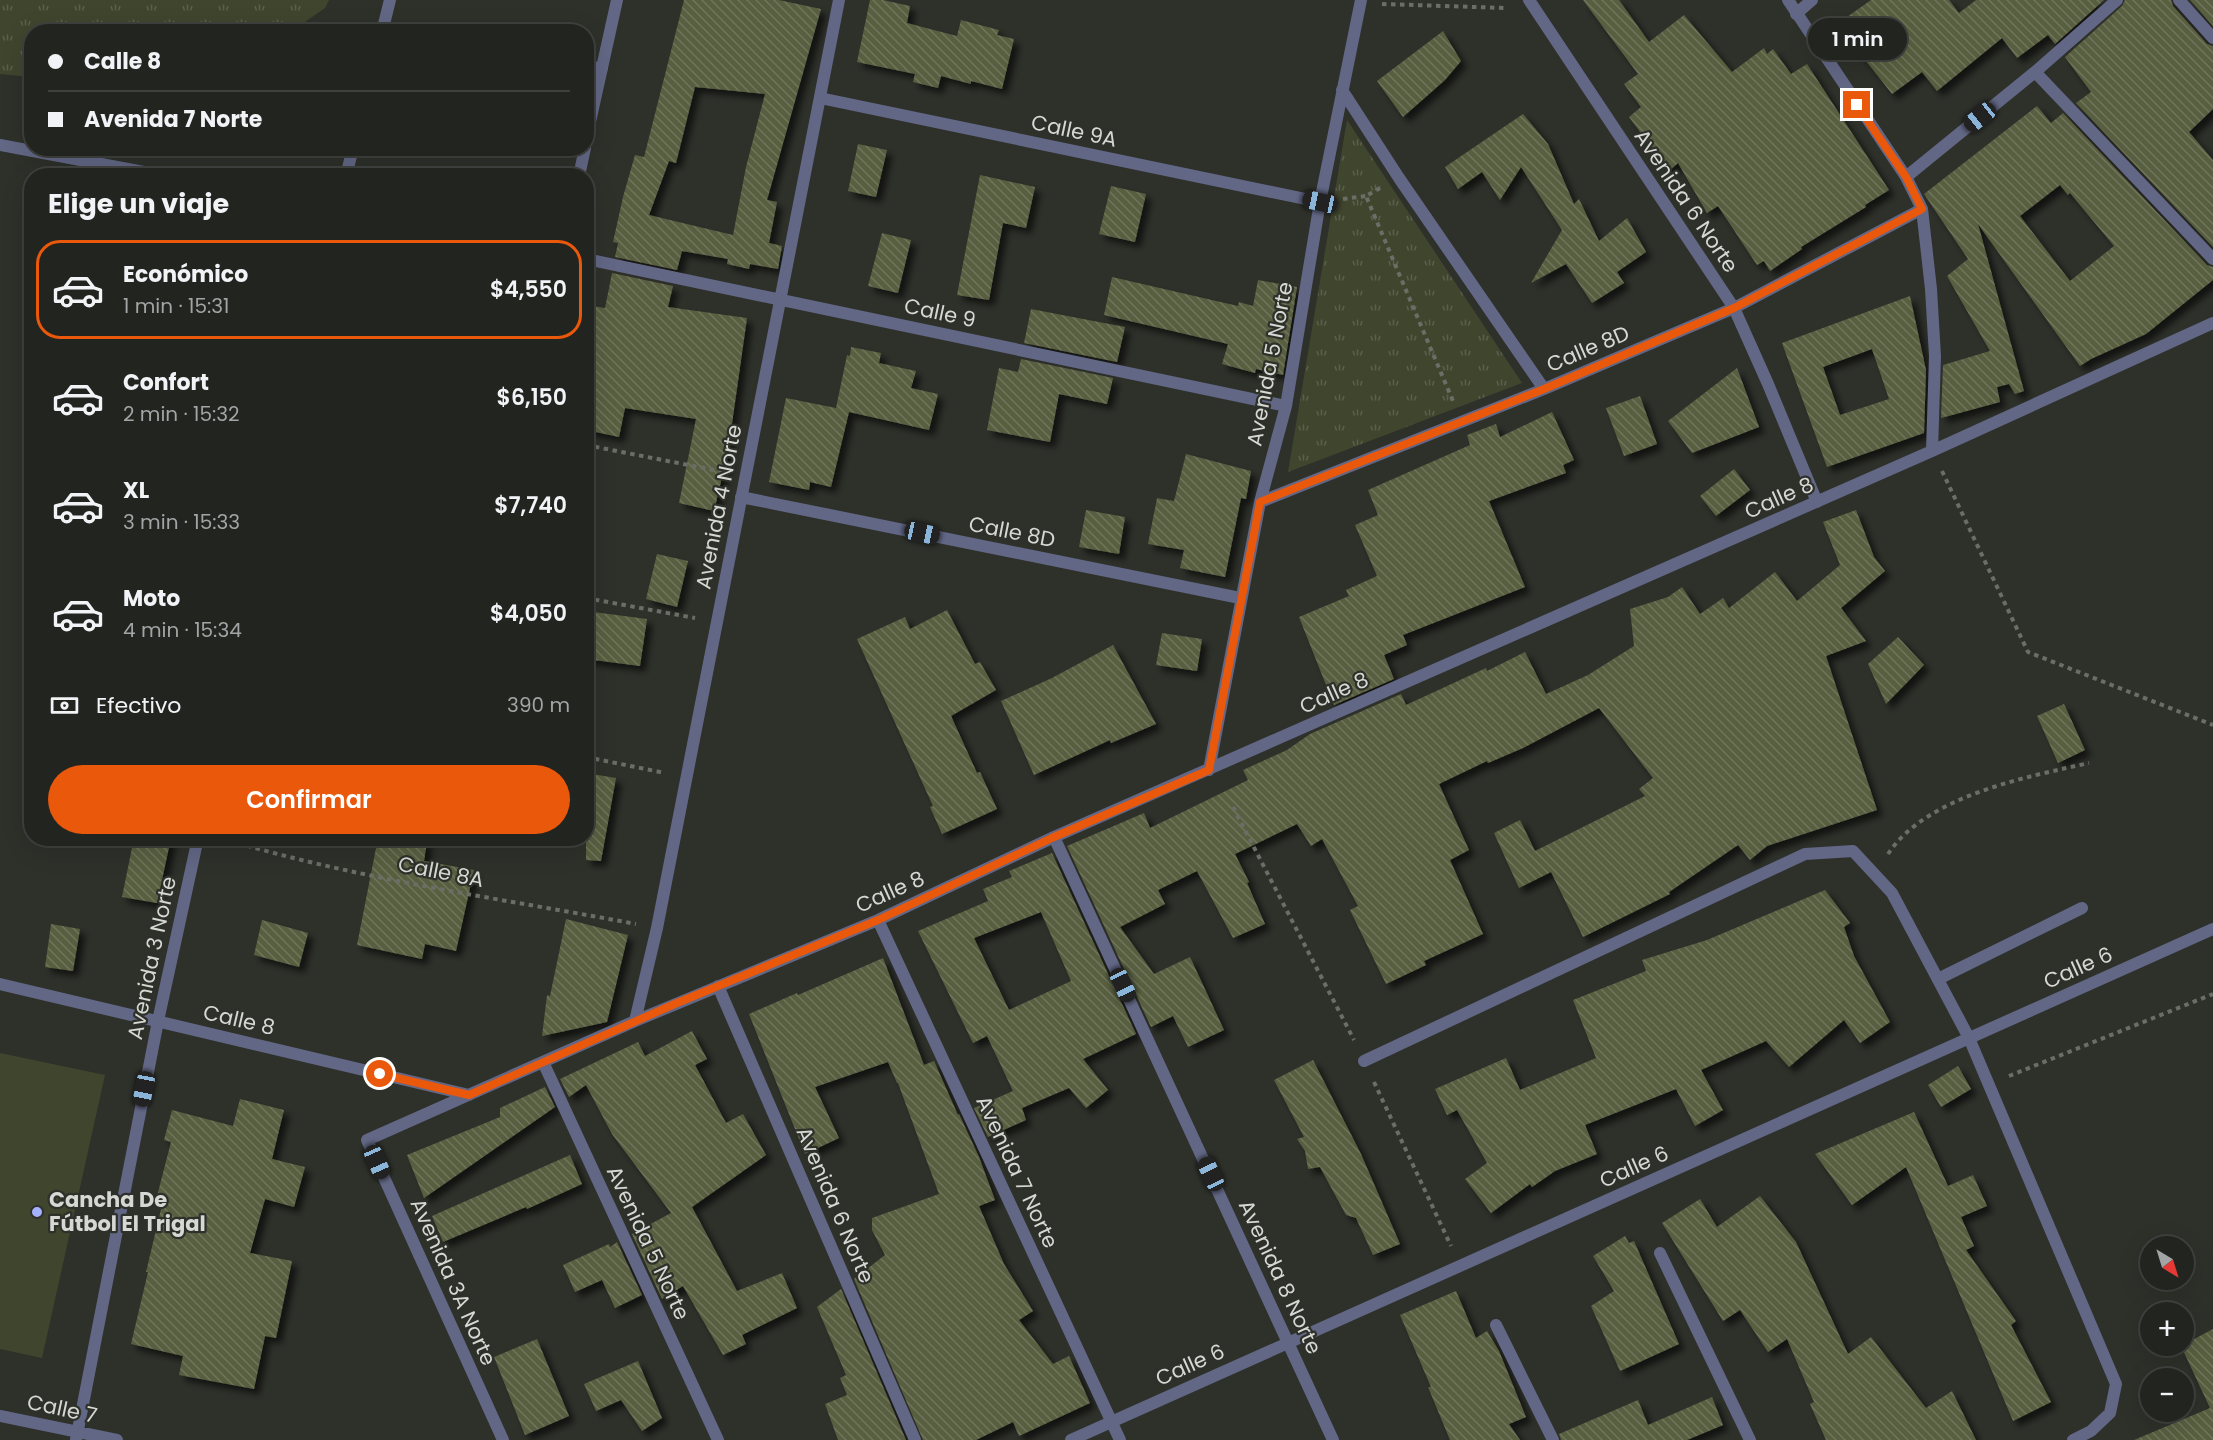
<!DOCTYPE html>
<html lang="es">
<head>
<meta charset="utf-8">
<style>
	body { margin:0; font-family:Poppins,sans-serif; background:#2e302d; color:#f1f3f6; height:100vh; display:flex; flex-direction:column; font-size:22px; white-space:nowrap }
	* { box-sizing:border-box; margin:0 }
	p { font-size:20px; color:#a2a4a5 }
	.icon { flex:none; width:33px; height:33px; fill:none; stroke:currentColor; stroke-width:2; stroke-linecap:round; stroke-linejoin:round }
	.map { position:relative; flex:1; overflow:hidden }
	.details { position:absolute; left:24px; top:168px; width:570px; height:678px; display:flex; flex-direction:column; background:#222420; border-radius:24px; box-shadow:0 6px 24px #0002,0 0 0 2px #3f413e }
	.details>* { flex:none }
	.banner { position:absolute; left:24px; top:24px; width:570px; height:132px; border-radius:24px; box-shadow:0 6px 24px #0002,0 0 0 2px #3f413e; display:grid; align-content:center; height:132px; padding:0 24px; background:#222420 }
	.needle { width:39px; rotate:142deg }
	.fabs { position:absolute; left:2140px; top:1236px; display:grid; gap:12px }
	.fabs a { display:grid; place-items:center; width:54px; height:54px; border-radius:50%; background:#222420; box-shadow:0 6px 24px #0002,0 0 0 2px #3f413e; font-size:30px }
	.end { position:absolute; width:27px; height:27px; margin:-14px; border:8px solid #ea580c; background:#fff; box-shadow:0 0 0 3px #fff }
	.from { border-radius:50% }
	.bubble { position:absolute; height:42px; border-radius:21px; background:#222420; box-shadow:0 6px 24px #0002,0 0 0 2px #3f413e; font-size:20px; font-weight:600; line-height:42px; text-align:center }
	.car { position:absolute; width:18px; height:36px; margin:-18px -9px; border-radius:8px; box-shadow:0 0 4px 2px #0007; background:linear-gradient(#222 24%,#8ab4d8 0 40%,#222 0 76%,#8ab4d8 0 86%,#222 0) }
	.banner b { display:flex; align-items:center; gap:21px; height:57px; font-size:22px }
	.banner b+b { border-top:2px solid #3f413e }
	.banner i { width:15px; height:15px; background:#f1f3f6 }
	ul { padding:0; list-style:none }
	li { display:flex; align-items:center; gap:18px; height:99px; margin:0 12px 9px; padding:0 12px; border:3px solid transparent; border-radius:24px }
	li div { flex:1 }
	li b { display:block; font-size:22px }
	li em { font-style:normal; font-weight:600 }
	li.on { border-color:#ea580c }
	li>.icon { width:54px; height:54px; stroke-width:1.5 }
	h2 { padding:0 24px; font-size:27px; line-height:72px }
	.pay { display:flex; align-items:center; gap:15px; height:66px; padding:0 24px; font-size:22px }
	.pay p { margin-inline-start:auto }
	.cta { display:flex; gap:12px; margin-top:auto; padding:12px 24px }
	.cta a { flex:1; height:69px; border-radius:36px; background:#ea580c; color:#fff; font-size:24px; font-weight:600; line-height:69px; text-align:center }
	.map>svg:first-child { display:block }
</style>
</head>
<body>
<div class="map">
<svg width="2213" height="1440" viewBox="0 0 2213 1440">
	<defs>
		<pattern id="park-tufts" width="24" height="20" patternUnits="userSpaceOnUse" patternTransform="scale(1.5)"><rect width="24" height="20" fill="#40452e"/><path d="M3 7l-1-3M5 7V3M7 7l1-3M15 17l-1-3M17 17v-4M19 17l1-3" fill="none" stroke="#5b5f4b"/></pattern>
		<pattern id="building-back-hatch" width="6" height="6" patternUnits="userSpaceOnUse" patternTransform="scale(1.5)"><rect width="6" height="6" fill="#585e40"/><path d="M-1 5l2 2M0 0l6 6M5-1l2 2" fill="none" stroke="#6f745b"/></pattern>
		<filter id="shadow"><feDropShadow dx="5.5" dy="5.5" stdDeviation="3" flood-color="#0009"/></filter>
	</defs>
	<rect width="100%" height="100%" fill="#2e302a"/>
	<!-- park -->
	<path fill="url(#park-tufts)" d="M 0,0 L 329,0 L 325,8 L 292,31 L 32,32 L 31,77 L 0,74 Z
		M 1347,120 L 1522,383 L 1288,472 Z"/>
	<!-- pitch -->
	<path fill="#40452e" d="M 0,1053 L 105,1075 L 42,1358 L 0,1349 Z"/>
	<!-- building -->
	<path fill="url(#building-back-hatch)" fill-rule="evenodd" filter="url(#shadow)" d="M 684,0 L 779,0 L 821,9 L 767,200 L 777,202 L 769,243 L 782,246 L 778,269 L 750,264 L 749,269 L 727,264 L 728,259 L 682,251 L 677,270 L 615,257 L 618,243 L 613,242 L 623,197 L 635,155 L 644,157 ZM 695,87 L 765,94 L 746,167 L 733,235 L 649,215 L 669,161 L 676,163 Z
		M 870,0 L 883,0 L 910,6 L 907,23 L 957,36 L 961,20 L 999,30 L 997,35 L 1014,39 L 1002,89 L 971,81 L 971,84 L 941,76 L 938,88 L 913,82 L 915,74 L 857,62 Z
		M 1583,0 L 1619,0 L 1649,42 L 1684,15 L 1732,72 L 1764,48 L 1767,54 L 1773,49 L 1791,74 L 1807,64 L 1889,190 L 1865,205 L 1866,207 L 1801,247 L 1802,249 L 1770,271 L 1764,261 L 1757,265 L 1718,206 L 1707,213 L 1678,163 L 1669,171 L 1629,117 L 1641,107 L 1624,84 L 1638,74 Z
		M 1871,0 L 1949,0 L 1959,13 L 1976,0 L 2104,0 L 2055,44 L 2048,35 L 2017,58 L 2002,38 L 1937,91 L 1922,72 L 1892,94 L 1837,24 Z
		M 2125,0 L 2171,0 L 2173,6 L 2207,44 L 2213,46 L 2213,109 L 2189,132 L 2213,160 L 2213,247 L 2076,103 L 2091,92 L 2065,57 L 2122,6 Z
		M 2190,0 L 2213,0 L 2213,26 Z
		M 1443,31 L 1461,61 L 1445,80 L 1403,117 L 1377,81 Z
		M 2037,106 L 2051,123 L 2063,113 L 2207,265 L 2213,267 L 2213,280 L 2146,334 L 2091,359 L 2080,366 L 1978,224 L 2024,391 L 2015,394 L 2009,384 L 1997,387 L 2000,402 L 1941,418 L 1943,365 L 1990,351 L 1947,276 L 1968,259 L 1924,194 ZM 2060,185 L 2068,195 L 2070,193 L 2114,246 L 2070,281 L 2020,216 Z
		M 1523,114 L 1548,144 L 1574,204 L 1579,199 L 1599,241 L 1627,218 L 1646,252 L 1617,272 L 1624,283 L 1592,303 L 1566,264 L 1531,283 L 1562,230 L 1521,167 L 1500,200 L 1482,172 L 1458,189 L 1445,167 Z
		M 858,144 L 887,150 L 876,197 L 848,191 Z
		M 980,175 L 1035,187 L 1026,228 L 1003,223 L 989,300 L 957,295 Z
		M 1111,186 L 1146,194 L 1135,242 L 1099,234 Z
		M 882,233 L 911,240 L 898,293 L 868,286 Z
		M 612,273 L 673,286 L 668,307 L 747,318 L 725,473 L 723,473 L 714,511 L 679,503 L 696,419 L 625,408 L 619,437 L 586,430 L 586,305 L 605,308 Z
		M 1112,277 L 1238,306 L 1239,302 L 1253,306 L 1258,280 L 1297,287 L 1283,375 L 1256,369 L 1255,373 L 1222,364 L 1228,344 L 1104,315 Z
		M 1910,296 L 1926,370 L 1924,433 L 1827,467 L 1782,343 ZM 1872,349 L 1889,399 L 1840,415 L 1823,367 Z
		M 1031,309 L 1125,327 L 1117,362 L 1024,343 Z
		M 851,347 L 881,353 L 879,363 L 916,371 L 911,388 L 938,394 L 929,430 L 849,412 L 831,487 L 810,482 L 809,490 L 769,482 L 786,398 L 836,408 L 847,355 L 850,356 Z
		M 1021,359 L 1113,378 L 1107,404 L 1059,394 L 1050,442 L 987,430 L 999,368 L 1018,372 Z
		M 1737,368 L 1759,427 L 1692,453 L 1668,421 Z
		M 1640,396 L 1657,444 L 1624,456 L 1606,408 Z
		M 1552,412 L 1574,460 L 1563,465 L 1566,473 L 1489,501 L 1525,587 L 1403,635 L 1407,645 L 1384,655 L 1394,679 L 1334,705 L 1299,617 L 1349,596 L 1346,590 L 1377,576 L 1355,525 L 1378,515 L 1368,490 L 1470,445 L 1467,435 L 1496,424 L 1500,437 Z
		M 1186,454 L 1251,471 L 1246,499 L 1241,498 L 1225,577 L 1180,568 L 1184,550 L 1148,544 L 1157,498 L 1174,501 Z
		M 1734,469 L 1750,490 L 1716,516 L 1700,496 Z
		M 1086,510 L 1125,517 L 1119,554 L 1079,547 Z
		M 1856,510 L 1874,557 L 1885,571 L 1841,608 L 1866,641 L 1826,656 L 1877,810 L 1767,846 L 1750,860 L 1738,845 L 1669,892 L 1670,894 L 1583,937 L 1551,872 L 1519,888 L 1494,833 L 1520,820 L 1535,851 L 1645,796 L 1639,789 L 1653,778 L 1599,708 L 1523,748 L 1488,763 L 1487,761 L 1439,784 L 1469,850 L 1450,860 L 1483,934 L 1424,961 L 1426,965 L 1386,984 L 1350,910 L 1358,906 L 1322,839 L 1311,846 L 1297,824 L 1235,854 L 1249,882 L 1247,883 L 1265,924 L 1233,938 L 1197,871 L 1158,890 L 1165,904 L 1120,927 L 1154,974 L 1190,957 L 1224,1030 L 1188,1047 L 1173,1016 L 1151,1027 L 1067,846 L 1144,813 L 1150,828 L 1248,780 L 1243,770 L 1287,750 L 1310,734 L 1401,694 L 1406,705 L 1486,668 L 1487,671 L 1525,652 L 1546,694 L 1588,675 L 1634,646 L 1630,609 L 1668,597 L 1682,587 L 1700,614 L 1723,598 L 1729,608 L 1775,572 L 1797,601 L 1840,565 L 1823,522 Z
		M 657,554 L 688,561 L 677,607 L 646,599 Z
		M 947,610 L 975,664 L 980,662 L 996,690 L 951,716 L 977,773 L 980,772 L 997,809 L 942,834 L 930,807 L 933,806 L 857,639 L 905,617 L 910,629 Z
		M 586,611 L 647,619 L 640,666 L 586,659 Z
		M 1162,633 L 1202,639 L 1197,671 L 1156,665 Z
		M 1898,637 L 1924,665 L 1886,704 L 1868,664 Z
		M 1113,645 L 1156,724 L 1111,743 L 1110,740 L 1034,775 L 1001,701 L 1052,678 Z
		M 2064,704 L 2085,750 L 2058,763 L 2037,716 Z
		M 586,773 L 616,778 L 601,861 L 586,860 Z
		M 134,838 L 171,838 L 157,903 L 122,897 Z
		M 378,838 L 406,838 L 427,842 L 424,861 L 474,870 L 456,951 L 425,944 L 422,959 L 357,945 Z
		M 1052,853 L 1136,1034 L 1083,1059 L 1108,1090 L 1086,1108 L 1069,1088 L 1022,1108 L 1026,1120 L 988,1137 L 974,1108 L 1013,1091 L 987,1036 L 973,1043 L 918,931 L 988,901 L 983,889 L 1012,877 L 1009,871 ZM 1041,912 L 1071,981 L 1009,1010 L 974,938 Z
		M 1825,890 L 1850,923 L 1844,927 L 1854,956 L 1890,1022 L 1860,1043 L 1844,1020 L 1789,1067 L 1766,1041 L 1701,1070 L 1723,1110 L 1695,1126 L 1676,1089 L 1585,1125 L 1597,1154 L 1555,1171 L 1532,1187 L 1530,1184 L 1491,1213 L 1465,1179 L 1487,1163 L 1457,1110 L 1447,1115 L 1435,1089 L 1506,1058 L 1520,1090 L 1596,1058 L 1573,1000 L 1646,971 L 1642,960 L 1707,940 Z
		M 566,919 L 628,935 L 607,1022 L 542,1036 L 547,995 L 550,996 Z
		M 262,920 L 308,933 L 299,967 L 254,955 Z
		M 51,924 L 80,929 L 73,971 L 45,967 Z
		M 883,958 L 924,1065 L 934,1061 L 958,1115 L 959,1114 L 979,1157 L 995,1200 L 979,1206 L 1004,1264 L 1033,1311 L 1019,1320 L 1053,1364 L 1069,1356 L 1090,1403 L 1019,1436 L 1013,1422 L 976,1440 L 923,1440 L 854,1279 L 885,1255 L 872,1230 L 872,1218 L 939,1194 L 898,1083 L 897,1083 L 888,1062 L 815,1087 L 839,1138 L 805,1154 L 749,1014 L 797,993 L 798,995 Z
		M 692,1031 L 707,1059 L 695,1065 L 726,1123 L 743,1114 L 766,1155 L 692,1207 L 737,1291 L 782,1273 L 797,1308 L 742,1335 L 746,1344 L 723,1355 L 683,1286 L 662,1299 L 632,1234 L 671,1213 L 612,1134 L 586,1085 L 569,1097 L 560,1079 L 638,1042 L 645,1056 Z
		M 1313,1060 L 1361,1154 L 1400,1244 L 1373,1255 L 1356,1218 L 1346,1215 L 1320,1167 L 1308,1169 L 1305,1151 L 1297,1139 L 1304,1137 L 1274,1080 Z
		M 1958,1066 L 1971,1089 L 1941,1107 L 1928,1085 Z
		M 545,1087 L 555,1107 L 424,1198 L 407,1155 L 500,1117 L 500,1108 Z
		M 240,1099 L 284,1110 L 272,1159 L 305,1167 L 294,1207 L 265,1199 L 250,1253 L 292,1261 L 276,1338 L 265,1336 L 254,1389 L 179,1375 L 183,1356 L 131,1344 L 148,1272 L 146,1272 L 163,1201 L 156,1200 L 171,1142 L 164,1140 L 172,1110 L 233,1126 Z
		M 1914,1112 L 1948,1186 L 1973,1175 L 1987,1206 L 1961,1217 L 1974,1246 L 1966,1250 L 2016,1321 L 2011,1325 L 2051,1402 L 2013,1421 L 1906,1167 L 1852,1205 L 1815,1154 Z
		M 570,1155 L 582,1184 L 527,1209 L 526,1207 L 443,1242 L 432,1216 Z
		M 1760,1196 L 1796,1242 L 1848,1354 L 1871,1337 L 1926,1408 L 1952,1391 L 1976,1440 L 1826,1440 L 1810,1404 L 1814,1402 L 1787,1339 L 1768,1352 L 1740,1310 L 1723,1321 L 1662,1223 L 1700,1199 L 1717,1227 Z
		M 1625,1236 L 1629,1243 L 1634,1241 L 1679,1344 L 1620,1371 L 1591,1306 L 1614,1291 L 1593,1256 Z
		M 617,1242 L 642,1295 L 615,1308 L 602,1280 L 575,1292 L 563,1265 L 609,1244 L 610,1247 Z
		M 841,1289 L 906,1440 L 838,1440 L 825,1404 L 847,1395 L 840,1378 L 846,1375 L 817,1307 Z
		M 1456,1291 L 1476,1338 L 1487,1331 L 1499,1351 L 1526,1417 L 1509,1424 L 1520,1440 L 1450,1440 L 1428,1387 L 1431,1387 L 1400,1315 Z
		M 2213,1329 L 2213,1440 L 2134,1440 L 2210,1408 L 2181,1346 Z
		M 537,1339 L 569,1416 L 525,1435 L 494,1357 Z
		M 638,1361 L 662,1418 L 642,1431 L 621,1400 L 596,1411 L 584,1384 Z
		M 1712,1397 L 1723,1425 L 1687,1440 L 1561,1440 L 1559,1434 L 1638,1400 L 1648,1425 Z"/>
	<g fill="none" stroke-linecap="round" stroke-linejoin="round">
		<!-- path -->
		<path stroke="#6b6d67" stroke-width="4" stroke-dasharray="4.5 4.5" stroke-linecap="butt" d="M 1382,4 L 1506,8
			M 1380,188 L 1366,196 L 1453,401
			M 1343,199 L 1366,196
			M 586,445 L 724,472
			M 1942,471 L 2028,652 L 2213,725
			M 586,598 L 695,618
			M 586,757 L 665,773
			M 1233,807 L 1354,1040
			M 221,838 C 355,879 498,898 636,924
			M 1888,854 C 1926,796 2026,777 2089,763
			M 2009,1076 L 2213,994
			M 1374,1082 L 1451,1246"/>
		<!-- service -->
		<path stroke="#626785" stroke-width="12" d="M 1938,979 L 2082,908"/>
		<!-- minor -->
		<path stroke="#626785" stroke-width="12" d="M 1529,0 L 1734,308 L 1768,384 L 1817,502
			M 1788,0 L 1906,177 L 1922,209 L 1931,289 L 1935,356 L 1932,451
			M 2179,0 L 2213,38
			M 1796,14 L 1812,0
			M 383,28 L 403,32
			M 382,32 L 390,0
			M 586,66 L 602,69
			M 2035,72 L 2213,259
			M 1342,90 L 1399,178 L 1544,389
			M 820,98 L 1320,202
			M 586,140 L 617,0
			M 0,145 L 165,176
			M 346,176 L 353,148
			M 579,176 L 585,148
			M 1906,177 L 2035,72 L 2117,0
			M 586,259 L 1286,406
			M 741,497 L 1240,598
			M 1260,502 L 1544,389 L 1734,308 L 1922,209
			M 1209,770 L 1260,502 L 1286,406 L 1320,202 L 1361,0
			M 1054,837 L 1333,1440
			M 878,920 L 1120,1440
			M 0,984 L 469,1095
			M 718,986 L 915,1440
			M 635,1021 L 657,928 L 839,0
			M 1364,1061 L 1805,854 L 1853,851 L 1892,893 L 1969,1038 L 2116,1384 L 2110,1413 L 2091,1431 L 2073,1440
			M 543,1062 L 718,1440
			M 1660,1253 L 1750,1440
			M 1496,1325 L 1553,1440
			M 0,1416 L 117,1440
			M 76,1440 L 158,1021 L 198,838
			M 503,1440 L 367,1140 L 635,1021 L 878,920 L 1054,837 L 1932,451 L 2213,323
			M 1071,1440 L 2213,929"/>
	</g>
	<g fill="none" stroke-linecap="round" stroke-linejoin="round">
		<!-- route -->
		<path stroke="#ea580c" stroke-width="8" d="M 380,1074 L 469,1095 L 677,1003 L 878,920 L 1054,837 L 1209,770 L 1260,502 L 1544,389 L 1734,308 L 1922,209 L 1906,177 L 1857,105"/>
	</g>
	<!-- markers -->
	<circle fill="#a6b1fc" stroke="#2e302a" stroke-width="2" cx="37" cy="1212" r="6"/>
	<g text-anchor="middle" stroke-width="4.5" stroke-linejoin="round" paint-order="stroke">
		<!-- street labels -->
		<g font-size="21" fill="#d7d8d4" stroke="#2e302a">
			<text transform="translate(1074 131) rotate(12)" y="7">Calle 9A</text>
			<text transform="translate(1686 201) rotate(56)" y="7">Avenida 6 Norte</text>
			<text transform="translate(940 313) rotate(12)" y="7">Calle 9</text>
			<text transform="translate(1588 349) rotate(-23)" y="7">Calle 8D</text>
			<text transform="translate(1270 364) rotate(-79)" y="7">Avenida 5 Norte</text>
			<text transform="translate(1779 498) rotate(-24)" y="7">Calle 8</text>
			<text transform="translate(719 507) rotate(-79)" y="7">Avenida 4 Norte</text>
			<text transform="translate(1012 532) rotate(11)" y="7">Calle 8D</text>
			<text transform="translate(1334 693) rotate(-24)" y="7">Calle 8</text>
			<text transform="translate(441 872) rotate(11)" y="7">Calle 8A</text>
			<text transform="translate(890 892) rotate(-24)" y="7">Calle 8</text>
			<text transform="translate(152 958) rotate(-78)" y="7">Avenida 3 Norte</text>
			<text transform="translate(2078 968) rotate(-24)" y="7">Calle 6</text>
			<text transform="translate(239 1020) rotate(13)" y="7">Calle 8</text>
			<text transform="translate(1634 1167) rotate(-24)" y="7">Calle 6</text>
			<text transform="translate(1017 1172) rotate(65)" y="7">Avenida 7 Norte</text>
			<text transform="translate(835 1205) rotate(67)" y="7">Avenida 6 Norte</text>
			<text transform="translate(648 1243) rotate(65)" y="7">Avenida 5 Norte</text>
			<text transform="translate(1280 1277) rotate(65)" y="7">Avenida 8 Norte</text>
			<text transform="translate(453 1282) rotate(66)" y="7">Avenida 3A Norte</text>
			<text transform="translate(1190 1365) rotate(-24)" y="7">Calle 6</text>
			<text transform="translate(62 1409) rotate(12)" y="7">Calle 7</text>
		</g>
		<!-- poi labels -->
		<g font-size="21" font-weight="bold" fill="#d7d8d4" stroke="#2e302a" text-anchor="start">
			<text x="49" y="1207">Cancha De<tspan x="49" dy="24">Fútbol El Trigal</tspan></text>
		</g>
	</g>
</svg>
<div class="fabs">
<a><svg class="needle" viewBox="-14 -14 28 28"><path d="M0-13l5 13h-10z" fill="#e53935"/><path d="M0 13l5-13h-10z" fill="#a2a4a5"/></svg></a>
<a>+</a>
<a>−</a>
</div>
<i class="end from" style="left:380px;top:1074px"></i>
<i class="end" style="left:1857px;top:105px"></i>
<div class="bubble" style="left:1808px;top:18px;width:99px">1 min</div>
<i class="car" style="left:1980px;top:117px;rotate:231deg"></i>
<i class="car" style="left:1320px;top:202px;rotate:282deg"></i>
<i class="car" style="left:922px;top:533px;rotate:102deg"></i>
<i class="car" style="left:1123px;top:985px;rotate:155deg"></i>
<i class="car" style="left:144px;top:1089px;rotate:191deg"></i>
<i class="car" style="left:377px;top:1162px;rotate:156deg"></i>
<i class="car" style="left:1211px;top:1174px;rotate:335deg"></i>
<div class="banner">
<b><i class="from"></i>Calle 8</b>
<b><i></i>Avenida 7 Norte</b>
</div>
<section class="details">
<h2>Elige un viaje</h2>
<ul>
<li class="on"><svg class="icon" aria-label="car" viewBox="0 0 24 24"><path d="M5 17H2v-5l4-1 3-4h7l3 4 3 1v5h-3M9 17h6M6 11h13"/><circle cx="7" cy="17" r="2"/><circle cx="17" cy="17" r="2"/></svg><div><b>Económico</b><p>1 min · 15:31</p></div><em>$4,550</em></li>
<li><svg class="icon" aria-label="car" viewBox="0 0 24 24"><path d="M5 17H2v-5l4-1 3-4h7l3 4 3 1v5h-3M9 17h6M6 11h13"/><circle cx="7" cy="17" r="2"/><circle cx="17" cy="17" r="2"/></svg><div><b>Confort</b><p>2 min · 15:32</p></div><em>$6,150</em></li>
<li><svg class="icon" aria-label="car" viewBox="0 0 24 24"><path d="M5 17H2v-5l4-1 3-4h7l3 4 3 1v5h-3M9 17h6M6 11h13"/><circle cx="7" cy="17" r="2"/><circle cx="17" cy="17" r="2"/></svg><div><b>XL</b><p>3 min · 15:33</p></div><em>$7,740</em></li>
<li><svg class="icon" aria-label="car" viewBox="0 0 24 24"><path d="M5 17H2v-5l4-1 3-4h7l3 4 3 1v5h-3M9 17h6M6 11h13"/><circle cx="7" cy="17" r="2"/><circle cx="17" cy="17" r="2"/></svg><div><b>Moto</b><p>4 min · 15:34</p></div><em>$4,050</em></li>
</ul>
<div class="pay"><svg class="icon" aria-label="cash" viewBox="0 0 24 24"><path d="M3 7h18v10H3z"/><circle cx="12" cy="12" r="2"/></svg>Efectivo<p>390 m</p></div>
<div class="cta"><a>Confirmar</a></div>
</section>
</div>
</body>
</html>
